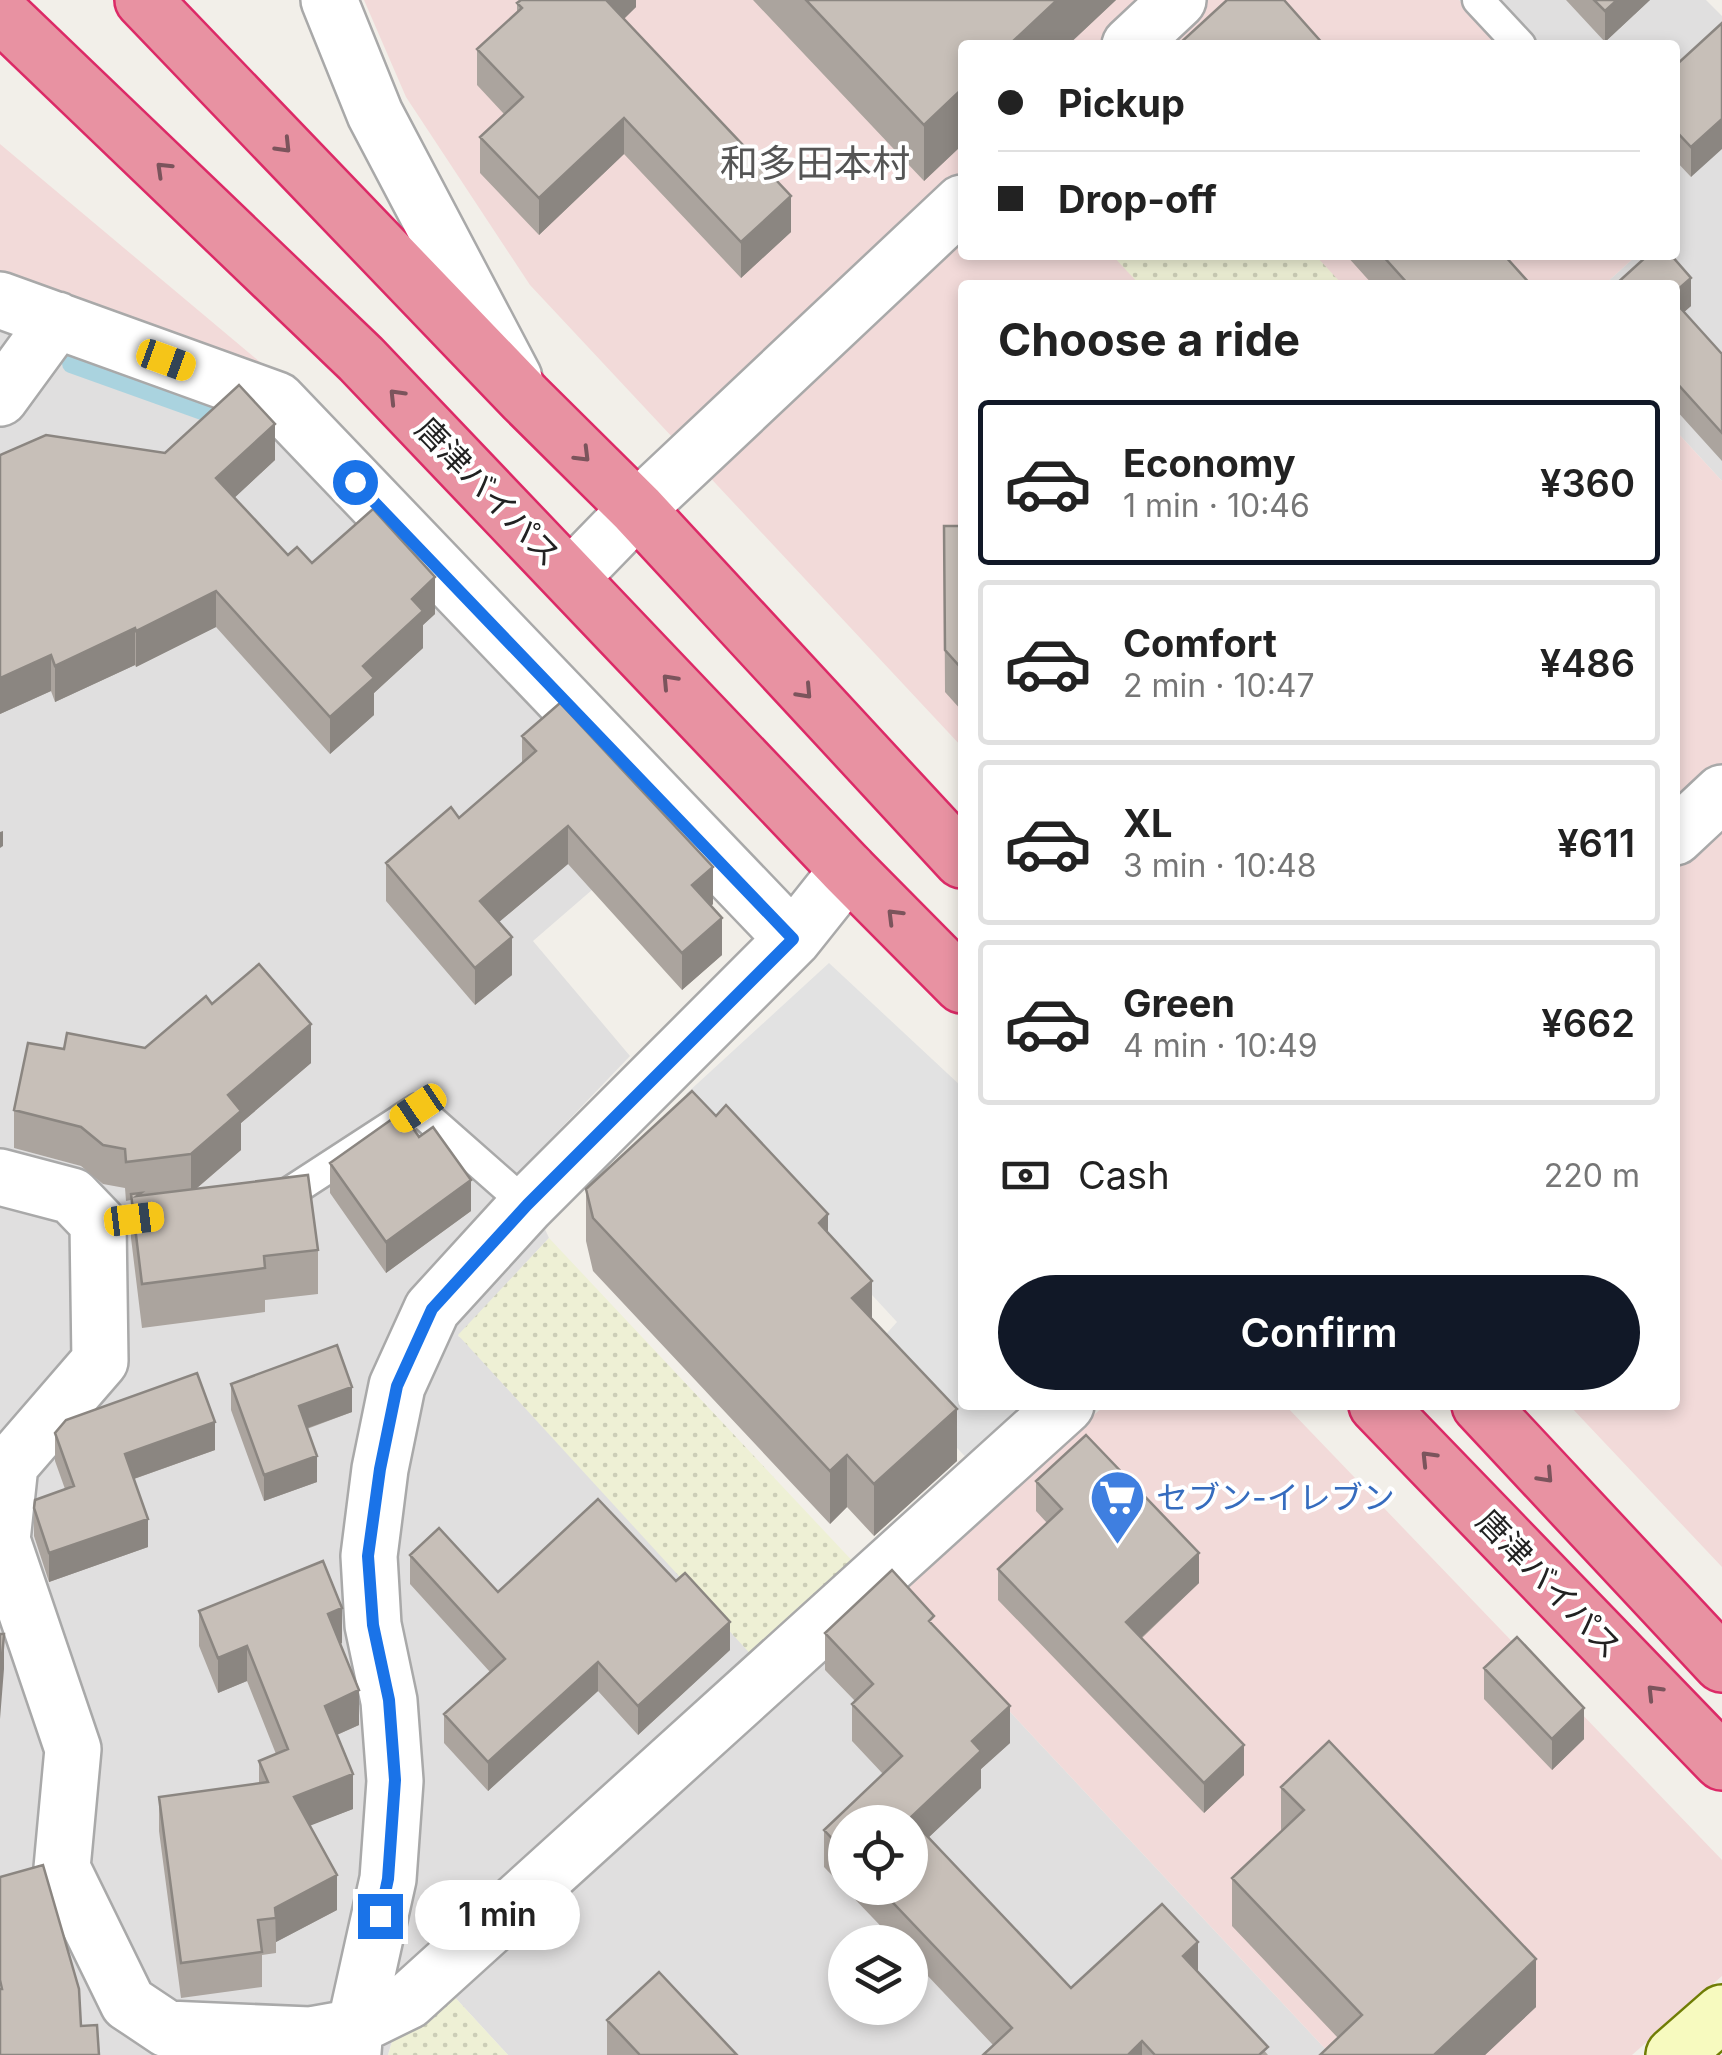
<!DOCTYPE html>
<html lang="en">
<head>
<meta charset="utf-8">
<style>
	body { margin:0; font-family:Inter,"Noto Sans JP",sans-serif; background:#f6f6f6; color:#222; height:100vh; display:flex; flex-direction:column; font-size:38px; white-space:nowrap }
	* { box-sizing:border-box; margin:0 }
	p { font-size:32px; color:#767676 }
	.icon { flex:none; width:55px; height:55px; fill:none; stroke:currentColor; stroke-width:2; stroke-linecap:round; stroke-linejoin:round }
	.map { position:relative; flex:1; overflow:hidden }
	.sheet { position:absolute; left:958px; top:280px; width:722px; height:1130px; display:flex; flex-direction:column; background:#fff; border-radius:10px; box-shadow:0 5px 15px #0003 }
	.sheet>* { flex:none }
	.top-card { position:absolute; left:958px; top:40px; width:722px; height:220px; border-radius:10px; box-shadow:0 5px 15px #0003; display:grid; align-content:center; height:220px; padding:0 40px; background:#fff }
	.fabs { position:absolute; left:828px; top:1805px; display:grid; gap:20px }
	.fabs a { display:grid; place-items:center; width:100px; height:100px; border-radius:50%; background:#fff; box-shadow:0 5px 15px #0003; font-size:50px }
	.end { position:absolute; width:45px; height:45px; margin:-22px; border:12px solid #1a73e8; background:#fff; box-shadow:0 0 0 5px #fff }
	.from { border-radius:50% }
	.bubble { position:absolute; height:70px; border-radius:35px; background:#fff; box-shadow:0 5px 15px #0003; font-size:32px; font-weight:600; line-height:70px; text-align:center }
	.car { position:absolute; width:30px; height:60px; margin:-30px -15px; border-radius:12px; box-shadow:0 0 8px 2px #0007; background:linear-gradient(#f5c518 24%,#345 0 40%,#f5c518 0 76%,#345 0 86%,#f5c518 0) }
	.top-card b { display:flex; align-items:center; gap:35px; height:95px; font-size:38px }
	.top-card b+b { border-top:2px solid #e0e0e0 }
	.top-card i { width:25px; height:25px; background:#222 }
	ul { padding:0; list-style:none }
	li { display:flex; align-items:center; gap:30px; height:165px; margin:0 20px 15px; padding:0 20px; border:5px solid #e0e0e0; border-radius:10px }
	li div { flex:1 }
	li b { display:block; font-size:38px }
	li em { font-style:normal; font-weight:600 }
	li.current { border-color:#111827 }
	li>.icon { width:90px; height:90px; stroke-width:1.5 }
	h2 { padding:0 40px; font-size:45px; line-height:120px }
	.pay { display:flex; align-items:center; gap:25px; height:110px; padding:0 40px; font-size:38px }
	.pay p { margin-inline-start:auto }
	.cta { display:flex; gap:20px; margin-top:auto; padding:20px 40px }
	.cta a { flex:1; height:115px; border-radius:60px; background:#111827; color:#fff; font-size:40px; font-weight:600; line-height:115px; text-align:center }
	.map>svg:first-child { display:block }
</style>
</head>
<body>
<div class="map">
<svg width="1722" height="2055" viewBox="0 0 1722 2055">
	<defs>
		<pattern id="farmland-dots" width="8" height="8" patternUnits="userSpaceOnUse" patternTransform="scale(2.5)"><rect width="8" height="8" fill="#eef0d5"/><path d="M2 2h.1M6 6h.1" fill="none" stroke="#ccceb7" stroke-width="1.8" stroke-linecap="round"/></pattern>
	</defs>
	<rect width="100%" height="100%" fill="#f2efe9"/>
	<!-- residential -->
	<path fill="#e0dfdf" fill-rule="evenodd" d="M 1459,0 L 1706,0 L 1722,16 L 1722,481 L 1675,430 L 1675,285 L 1604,285 L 1637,255 L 1675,255 L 1675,45 L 1501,45 Z
		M 0,278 L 279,378 L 689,806 L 533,941 L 630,1056 L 519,1172 L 549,1238 L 458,1336 L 898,1592 L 1331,2055 L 508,2055 L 450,1992 L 392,2041 L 388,2055 L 0,2055 ZM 845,1822 L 910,1822 L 910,1888 L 845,1888 ZM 845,1942 L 910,1942 L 910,2008 L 845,2008 Z"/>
	<!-- commercial -->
	<path fill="#f2dad9" d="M 364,0 L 1459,0 L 1501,45 L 962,45 L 962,255 L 1637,255 L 1604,285 L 962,285 L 962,747 L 530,285 L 406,97 Z
		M 0,144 L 279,378 L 0,278 Z
		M 1675,430 L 1722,481 L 1722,1567 L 1569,1405 L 1675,1405 Z
		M 1105,1405 L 1285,1405 L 1722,1860 L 1722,1976 L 1632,2055 L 1331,2055 L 898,1592 Z"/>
	<!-- farmland -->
	<path fill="url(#farmland-dots)" d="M 1112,255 L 1315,255 L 1343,285 L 1140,285 Z
		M 549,1238 L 859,1568 L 756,1660 L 458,1335 Z
		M 450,1992 L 508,2055 L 388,2055 L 392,2042 Z"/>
	<!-- parking -->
	<path fill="#e2e2e2" d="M 829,963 L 962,1087 L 962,1405 L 1035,1405 L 972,1464 L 869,1353 L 897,1322 L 686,1094 Z"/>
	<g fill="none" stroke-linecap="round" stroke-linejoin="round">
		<!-- stream -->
		<path stroke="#aad3df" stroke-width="18" d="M 71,364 L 205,412"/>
		<defs>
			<path id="lane" d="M 1478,0 L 1520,45
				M 275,1202 L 418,1109 L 527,1205"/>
			<path id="street" d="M 329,0 L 375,114 L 514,378
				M 1130,45 L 1178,0
				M 0,300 L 277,400 L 793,939
				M 0,398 L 57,320
				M 571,577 L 637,509 L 962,203
				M 1675,837 L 1722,793
				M 0,1177 L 72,1196 L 98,1223 L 100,1361 L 10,1465 L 2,1540 L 73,1749 L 62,1868 L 128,2003 L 167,2029 L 310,2035 L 355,2027 L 408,2001 L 1066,1405
				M 353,2052 L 355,2027 L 388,1879 L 395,1781 L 389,1701 L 373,1625 L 369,1556 L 380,1469 L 397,1386 L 432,1309 L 527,1205 L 793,939 L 848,870"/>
			<path id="secondary" d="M 1674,2055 L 1722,2013"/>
			<path id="highway" d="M 143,0 L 525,398 L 637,509 L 962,860
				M 0,13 L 361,359 L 848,870 L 962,985
				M 1377,1405 L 1722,1762
				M 1480,1405 L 1722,1664"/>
		</defs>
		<!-- lane casing -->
		<use href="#lane" stroke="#a9a9a9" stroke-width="35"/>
		<!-- street casing -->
		<use href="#street" stroke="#a9a9a9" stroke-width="60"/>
		<!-- secondary casing -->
		<use href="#secondary" stroke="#707d05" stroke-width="60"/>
		<!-- highway casing -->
		<use href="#highway" stroke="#dc2a67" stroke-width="60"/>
		<!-- lane -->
		<use href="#lane" stroke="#fff" stroke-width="30"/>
		<!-- street -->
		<use href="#street" stroke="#fff" stroke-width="55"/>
		<!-- secondary -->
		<use href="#secondary" stroke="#f7fabf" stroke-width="55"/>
		<!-- highway -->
		<use href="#highway" stroke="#e892a2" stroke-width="55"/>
	</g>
	<!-- wall -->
	<path fill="#aba49e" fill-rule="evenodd" d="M 636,0 L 636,7 L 624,19 L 791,232 L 741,278 L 624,154 L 539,235 L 480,173 L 480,137 L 504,114 L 477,85 L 477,49 L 517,12 L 517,3 Z
		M 753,0 L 1116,0 L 924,181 Z
		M 1566,0 L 1650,0 L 1605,42 Z
		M 1722,23 L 1691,177 L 1675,160 L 1675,66 Z
		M 1346,255 L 1504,255 L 1531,285 L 1373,285 Z
		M 1675,285 L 1691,306 L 1684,312 L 1722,354 L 1722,461 L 1675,409 Z
		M 165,453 L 275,460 L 234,498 L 288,555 L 312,563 L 435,614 L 423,625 L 423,648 L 374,693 L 374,715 L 330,754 L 216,627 L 136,667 L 135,665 L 55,702 L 51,691 L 0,714 L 0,455 Z
		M 944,526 L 962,526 L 962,711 L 945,692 Z
		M 522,736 L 713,904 L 711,906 L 722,955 L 682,990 L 568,864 L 499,922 L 512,975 L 475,1005 L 386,901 L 386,863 L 459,818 L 522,763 Z
		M 212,1004 L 311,1063 L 241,1123 L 241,1150 L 196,1189 L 318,1250 L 318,1294 L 265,1300 L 265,1312 L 142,1328 L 131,1238 L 131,1200 L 126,1201 L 125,1188 L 103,1184 L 81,1166 L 14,1148 L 14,1110 L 145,1048 Z
		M 330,1163 L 471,1211 L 386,1273 L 330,1193 Z
		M 586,1189 L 828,1233 L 872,1319 L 957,1461 L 874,1536 L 847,1507 L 830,1524 L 593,1271 L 586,1241 Z
		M 231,1384 L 352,1412 L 307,1429 L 317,1482 L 264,1501 L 231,1410 Z
		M 55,1433 L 215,1450 L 134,1479 L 148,1547 L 49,1582 L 34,1536 L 34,1508 L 65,1489 L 55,1461 Z
		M 1036,1481 L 1199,1583 L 1142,1638 L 1244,1775 L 1204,1813 L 998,1600 L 998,1569 L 1047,1523 L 1036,1511 Z
		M 410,1555 L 498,1592 L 730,1650 L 638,1735 L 598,1691 L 488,1791 L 444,1743 L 444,1714 L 490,1672 L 410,1584 Z
		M 199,1611 L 342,1643 L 340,1644 L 359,1725 L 337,1735 L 353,1809 L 310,1825 L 337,1910 L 276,1942 L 276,1953 L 262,1955 L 262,1987 L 181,1998 L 159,1831 L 159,1797 L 259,1783 L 259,1761 L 276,1754 L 247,1681 L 218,1693 L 199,1646 Z
		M 934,1627 L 1010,1743 L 981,1769 L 981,1788 L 929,1837 L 1071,1988 L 1198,1973 L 1268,2055 L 982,2055 L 993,2045 L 910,1957 L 910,1942 L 896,1942 L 824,1867 L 824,1830 L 883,1774 L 852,1741 L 852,1704 L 855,1701 L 825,1670 L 825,1633 ZM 845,1822 L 910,1888 L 845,1888 Z
		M 1484,1668 L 1584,1739 L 1552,1770 L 1484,1699 Z
		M 1281,1787 L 1536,2007 L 1485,2055 L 1320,2055 L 1338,2038 L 1232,1926 L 1232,1878 L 1281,1832 Z
		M 607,2020 L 737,2055 L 607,2055 Z"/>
	<!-- shaded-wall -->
	<path fill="#8b8681" d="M 606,0 L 636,0 L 636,7 L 606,36 Z
		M 1057,0 L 1116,0 L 1068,45 L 1009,45 Z
		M 1617,0 L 1650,0 L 1605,42 L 1605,11 Z
		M 962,89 L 962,145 L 924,181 L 924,125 Z
		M 624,118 L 624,154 L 539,235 L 539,198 Z
		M 1722,119 L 1722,149 L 1691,177 L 1691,147 Z
		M 791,196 L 791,232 L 741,278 L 741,242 Z
		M 1691,278 L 1691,306 L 1675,320 L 1675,292 Z
		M 275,424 L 275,460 L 216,515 L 216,478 Z
		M 435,577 L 435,614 L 423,625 L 423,648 L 374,693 L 374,715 L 330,754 L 330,717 L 363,666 L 412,599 Z
		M 216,591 L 216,627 L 136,667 L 136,631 Z
		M 135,628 L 135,665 L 55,702 L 55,666 Z
		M 51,655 L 51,691 L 0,714 L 0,678 Z
		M 568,826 L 568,864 L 480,938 L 480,901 Z
		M 3,831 L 3,846 L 0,848 L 0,832 Z
		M 713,867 L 713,904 L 692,923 L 692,885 Z
		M 722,918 L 722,955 L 682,990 L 682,953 Z
		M 512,937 L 512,975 L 475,1005 L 475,968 Z
		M 311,1024 L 311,1063 L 241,1123 L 241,1150 L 191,1193 L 191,1154 L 228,1095 Z
		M 471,1180 L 471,1211 L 386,1273 L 386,1242 Z
		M 828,1214 L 828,1267 L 819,1223 Z
		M 872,1281 L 872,1333 L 852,1298 Z
		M 352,1387 L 352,1412 L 299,1431 L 299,1406 Z
		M 957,1409 L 957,1461 L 874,1536 L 874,1484 Z
		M 215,1422 L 215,1450 L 125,1482 L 125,1454 Z
		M 847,1455 L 847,1507 L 830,1524 L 830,1471 Z
		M 317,1456 L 317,1482 L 264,1501 L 264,1475 Z
		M 148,1519 L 148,1547 L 49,1582 L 49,1553 Z
		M 1199,1553 L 1199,1583 L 1126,1652 L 1126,1622 Z
		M 342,1608 L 342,1643 L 328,1649 L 328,1614 Z
		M 730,1622 L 730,1650 L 638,1735 L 638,1706 Z
		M 4,1634 L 4,1669 L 0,1719 L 0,1684 Z
		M 247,1646 L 247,1681 L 218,1693 L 218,1658 Z
		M 598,1662 L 598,1691 L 488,1791 L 488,1762 Z
		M 359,1690 L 359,1725 L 325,1740 L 325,1706 Z
		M 1010,1706 L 1010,1743 L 981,1769 L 981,1788 L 910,1855 L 910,1818 L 972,1741 Z
		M 1584,1708 L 1584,1739 L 1552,1770 L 1552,1739 Z
		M 1244,1745 L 1244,1775 L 1204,1813 L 1204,1783 Z
		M 353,1774 L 353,1809 L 294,1832 L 294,1797 Z
		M 337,1875 L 337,1910 L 276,1942 L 275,1908 Z
		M 1198,1942 L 1198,1979 L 1183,1956 Z
		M 1536,1959 L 1536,2007 L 1485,2055 L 1434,2055 Z
		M 1142,2041 L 1142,2055 L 1128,2055 Z"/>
	<!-- building -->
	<path fill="#c7bfb8" stroke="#8b8681" stroke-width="2.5" d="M 521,0 L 606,0 L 791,196 L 741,242 L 624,118 L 539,198 L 480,137 L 523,97 L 477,49 L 522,8 L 517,3 Z
		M 806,0 L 1057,0 L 1009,45 L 962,45 L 962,89 L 924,125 Z
		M 1227,0 L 1284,0 L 1324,45 L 1178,45 Z
		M 1594,0 L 1617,0 L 1605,11 Z
		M 1722,23 L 1722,119 L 1691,147 L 1675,130 L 1675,66 Z
		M 1382,255 L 1504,255 L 1531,285 L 1409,285 Z
		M 1648,255 L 1671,255 L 1691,278 L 1675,292 L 1675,285 L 1615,285 Z
		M 1675,302 L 1722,354 L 1722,433 L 1675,381 Z
		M 239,385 L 275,424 L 216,478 L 288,555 L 297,547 L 312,563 L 373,509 L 435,577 L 412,599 L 423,611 L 363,666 L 374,678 L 330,717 L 216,591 L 136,631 L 135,628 L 55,666 L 51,655 L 0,678 L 0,455 L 46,435 L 165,453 Z
		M 944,526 L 962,526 L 962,669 L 945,650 Z
		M 560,703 L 713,867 L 692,885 L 722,918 L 682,953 L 568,826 L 480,901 L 512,937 L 475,968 L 386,863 L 451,807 L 459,818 L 536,751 L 522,736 Z
		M 259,964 L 311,1024 L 228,1095 L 241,1111 L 191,1154 L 126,1162 L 125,1149 L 103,1145 L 81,1127 L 14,1110 L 28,1043 L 64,1049 L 67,1033 L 145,1048 L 206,996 L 212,1004 Z
		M 692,1091 L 716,1116 L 726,1105 L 828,1214 L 819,1223 L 872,1281 L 852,1298 L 957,1409 L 874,1484 L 847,1455 L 830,1471 L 593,1218 L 586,1189 Z
		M 402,1112 L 419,1137 L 433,1127 L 471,1180 L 386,1242 L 330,1163 Z
		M 308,1175 L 318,1250 L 264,1256 L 265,1268 L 142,1284 L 131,1194 L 141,1193 L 137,1196 Z
		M 337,1345 L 352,1387 L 299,1406 L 317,1456 L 264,1475 L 231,1384 Z
		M 197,1373 L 215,1422 L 125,1454 L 148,1519 L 49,1553 L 34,1508 L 35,1500 L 74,1486 L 55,1433 L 66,1420 Z
		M 1086,1435 L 1199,1553 L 1126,1622 L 1244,1745 L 1204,1783 L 998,1569 L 1062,1509 L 1036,1481 Z
		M 598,1499 L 676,1581 L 685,1573 L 730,1622 L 638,1706 L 598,1662 L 488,1762 L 444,1714 L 505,1659 L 410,1555 L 439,1528 L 498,1592 Z
		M 323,1561 L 342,1608 L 328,1614 L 359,1690 L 325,1706 L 353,1774 L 294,1797 L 337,1875 L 275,1908 L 276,1918 L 258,1920 L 262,1952 L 181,1963 L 159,1797 L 268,1782 L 259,1761 L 288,1749 L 247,1646 L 218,1658 L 199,1611 Z
		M 892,1570 L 934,1616 L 929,1621 L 1010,1706 L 972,1741 L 981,1751 L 910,1818 L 1071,1988 L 1162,1904 L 1198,1942 L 1183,1956 L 1268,2047 L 1259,2055 L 1155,2055 L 1142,2041 L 1128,2055 L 983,2055 L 1012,2028 L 879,1888 L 910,1888 L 910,1822 L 845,1822 L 845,1852 L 824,1830 L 902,1756 L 852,1704 L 873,1684 L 825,1633 Z
		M 0,1634 L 4,1634 L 0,1684 Z
		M 1517,1637 L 1584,1708 L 1552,1739 L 1484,1668 Z
		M 1329,1741 L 1536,1959 L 1434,2055 L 1320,2055 L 1362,2015 L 1232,1878 L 1304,1810 L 1281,1787 Z
		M 43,1865 L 79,1989 L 81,2026 L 97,2025 L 99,2055 L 0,2055 L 0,1989 L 2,1989 L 0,1980 L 0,1877 Z
		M 659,1972 L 737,2055 L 640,2055 L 607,2020 Z"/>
	<!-- one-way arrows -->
	<defs><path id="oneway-chevron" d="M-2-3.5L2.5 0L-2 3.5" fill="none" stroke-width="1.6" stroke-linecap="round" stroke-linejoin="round" transform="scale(2.5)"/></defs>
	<g stroke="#7b545c">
		<use href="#oneway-chevron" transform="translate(284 146) rotate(46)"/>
		<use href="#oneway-chevron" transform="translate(163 169) rotate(-136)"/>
		<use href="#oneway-chevron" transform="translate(396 396) rotate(-134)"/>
		<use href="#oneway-chevron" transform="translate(583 455) rotate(45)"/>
		<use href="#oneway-chevron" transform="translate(669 681) rotate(-133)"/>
		<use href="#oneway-chevron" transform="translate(805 692) rotate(47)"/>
		<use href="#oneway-chevron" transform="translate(894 916) rotate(-135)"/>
		<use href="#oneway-chevron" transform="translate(1428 1458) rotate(-134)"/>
		<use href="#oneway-chevron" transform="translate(1546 1476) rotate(47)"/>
		<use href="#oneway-chevron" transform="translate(1654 1692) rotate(-134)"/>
	</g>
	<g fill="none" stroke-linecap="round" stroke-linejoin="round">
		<!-- route -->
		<path stroke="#1a73e8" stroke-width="12" d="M 355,482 L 793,939 L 527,1205 L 432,1309 L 397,1386 L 380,1469 L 368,1556 L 373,1625 L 389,1700 L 395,1780 L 388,1879 L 380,1916"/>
	</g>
	<!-- icons -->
	<defs>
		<symbol id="supermarket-pin" viewBox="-11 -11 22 30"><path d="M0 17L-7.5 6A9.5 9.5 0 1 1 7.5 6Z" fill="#3f7fe0" stroke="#fff"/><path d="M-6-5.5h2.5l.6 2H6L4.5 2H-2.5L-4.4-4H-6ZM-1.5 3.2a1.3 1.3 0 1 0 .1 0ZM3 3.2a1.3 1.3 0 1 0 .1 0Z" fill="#fff"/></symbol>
	</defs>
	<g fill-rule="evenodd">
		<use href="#supermarket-pin" x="1086" y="1466" width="63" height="86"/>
	</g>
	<g text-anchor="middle" stroke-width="8" stroke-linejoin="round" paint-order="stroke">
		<!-- street labels -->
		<g font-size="32" fill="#222" stroke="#fff">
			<text transform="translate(488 492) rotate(46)" y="11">唐津バイパス</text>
			<text transform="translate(1549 1584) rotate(46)" y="11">唐津バイパス</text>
		</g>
		<!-- shop labels -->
		<g font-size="32" fill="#366cbe" stroke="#fff" text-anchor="start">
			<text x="1156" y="1509">セブン-イレブン</text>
		</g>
		<!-- quarter labels -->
		<g font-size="38" fill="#555" stroke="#fff">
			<text x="815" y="177">和多田本村</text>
		</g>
	</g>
</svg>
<div class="fabs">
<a><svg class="icon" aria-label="locate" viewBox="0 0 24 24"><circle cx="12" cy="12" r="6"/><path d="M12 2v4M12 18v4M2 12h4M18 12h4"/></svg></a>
<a><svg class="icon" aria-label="layers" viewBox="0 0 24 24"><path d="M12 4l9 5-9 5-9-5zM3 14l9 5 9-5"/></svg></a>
</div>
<i class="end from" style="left:355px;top:482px"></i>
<i class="end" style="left:380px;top:1916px"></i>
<div class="bubble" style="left:415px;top:1880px;width:165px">1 min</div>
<i class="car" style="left:166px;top:360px;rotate:110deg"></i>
<i class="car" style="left:418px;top:1108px;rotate:236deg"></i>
<i class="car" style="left:134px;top:1219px;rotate:83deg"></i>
<div class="top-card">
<b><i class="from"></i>Pickup</b>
<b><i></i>Drop-off</b>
</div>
<section class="sheet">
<h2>Choose a ride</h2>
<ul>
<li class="current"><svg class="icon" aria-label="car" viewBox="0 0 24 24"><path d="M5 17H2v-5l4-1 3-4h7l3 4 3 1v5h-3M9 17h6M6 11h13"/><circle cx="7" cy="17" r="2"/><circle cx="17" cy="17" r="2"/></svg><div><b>Economy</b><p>1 min · 10:46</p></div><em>¥360</em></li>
<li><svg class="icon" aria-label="car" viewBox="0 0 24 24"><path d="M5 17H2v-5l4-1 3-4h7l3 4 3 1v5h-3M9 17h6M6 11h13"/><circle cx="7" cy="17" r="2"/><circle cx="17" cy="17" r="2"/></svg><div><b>Comfort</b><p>2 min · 10:47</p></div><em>¥486</em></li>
<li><svg class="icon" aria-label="car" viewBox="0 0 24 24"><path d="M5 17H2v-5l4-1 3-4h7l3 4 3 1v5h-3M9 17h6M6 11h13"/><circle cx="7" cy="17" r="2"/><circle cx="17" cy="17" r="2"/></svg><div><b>XL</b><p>3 min · 10:48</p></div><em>¥611</em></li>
<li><svg class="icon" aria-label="car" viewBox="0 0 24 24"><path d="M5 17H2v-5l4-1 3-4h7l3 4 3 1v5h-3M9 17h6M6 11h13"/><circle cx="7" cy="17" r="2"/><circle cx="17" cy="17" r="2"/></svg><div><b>Green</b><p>4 min · 10:49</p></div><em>¥662</em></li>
</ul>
<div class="pay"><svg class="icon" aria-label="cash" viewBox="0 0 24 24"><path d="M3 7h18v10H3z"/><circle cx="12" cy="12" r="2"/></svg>Cash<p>220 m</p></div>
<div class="cta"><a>Confirm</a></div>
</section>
</div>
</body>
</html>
